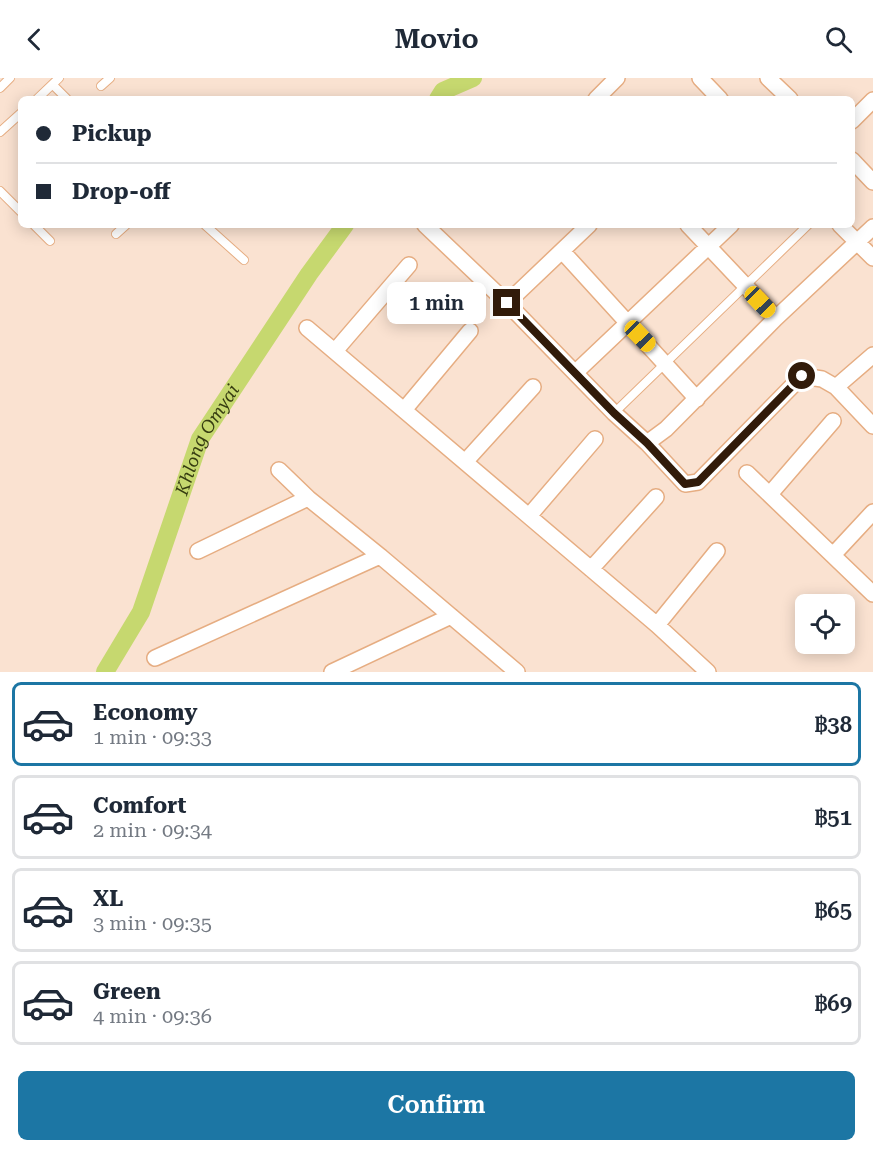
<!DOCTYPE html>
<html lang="en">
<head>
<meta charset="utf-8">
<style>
	body { margin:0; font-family:"Roboto Serif",serif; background:#f2f2f3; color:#1f2937; height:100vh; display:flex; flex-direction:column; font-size:22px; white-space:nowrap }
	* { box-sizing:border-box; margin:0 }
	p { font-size:20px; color:#747a83 }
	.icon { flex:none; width:33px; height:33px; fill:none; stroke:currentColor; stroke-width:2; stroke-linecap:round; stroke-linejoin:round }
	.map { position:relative; height:594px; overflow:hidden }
	.panel { display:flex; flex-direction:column; background:#fff; flex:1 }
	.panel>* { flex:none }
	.top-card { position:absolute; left:18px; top:18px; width:837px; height:132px; border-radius:9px; box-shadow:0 3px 15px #0003; display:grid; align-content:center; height:132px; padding:0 18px; background:#fff }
	.fabs { position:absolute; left:795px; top:516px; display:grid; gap:12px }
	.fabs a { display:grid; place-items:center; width:60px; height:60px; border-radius:9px; background:#fff; box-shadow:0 3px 15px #0003; font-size:30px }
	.end { position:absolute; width:27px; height:27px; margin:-14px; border:8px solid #311b0a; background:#fff; box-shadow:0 0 0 3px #fff }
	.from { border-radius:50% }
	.bubble { position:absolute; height:42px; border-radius:9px; background:#fff; box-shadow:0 3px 15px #0003; font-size:20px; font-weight:600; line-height:42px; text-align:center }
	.car { position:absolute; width:18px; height:36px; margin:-18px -9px; border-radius:8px; box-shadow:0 0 4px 2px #0007; background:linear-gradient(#f5c518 24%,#345 0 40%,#f5c518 0 76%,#345 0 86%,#f5c518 0) }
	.top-card b { display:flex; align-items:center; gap:21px; height:57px; font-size:22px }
	.top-card b+b { border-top:2px solid #e0e1e3 }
	.top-card i { width:15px; height:15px; background:#1f2937 }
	ul { padding:10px 0 0; list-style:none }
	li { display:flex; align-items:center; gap:18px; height:84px; margin:0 12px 9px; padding:0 6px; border:3px solid #e0e1e3; border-radius:9px }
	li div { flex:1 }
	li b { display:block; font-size:22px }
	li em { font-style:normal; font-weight:600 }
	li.on { border-color:#1c76a4 }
	li>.icon { width:54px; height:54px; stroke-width:1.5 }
	.button { display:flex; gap:12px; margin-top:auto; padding:12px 18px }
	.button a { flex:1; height:69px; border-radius:9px; background:#1c76a4; color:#fff; font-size:24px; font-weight:600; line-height:69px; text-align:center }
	header { display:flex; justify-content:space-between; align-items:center; height:78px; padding:0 18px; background:#fff; font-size:27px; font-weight:600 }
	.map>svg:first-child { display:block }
</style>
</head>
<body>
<header><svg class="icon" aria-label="back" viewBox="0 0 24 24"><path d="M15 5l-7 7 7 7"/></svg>Movio<svg class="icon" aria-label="search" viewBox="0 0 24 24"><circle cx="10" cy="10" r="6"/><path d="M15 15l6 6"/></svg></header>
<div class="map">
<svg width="873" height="594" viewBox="0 0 873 594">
	<rect width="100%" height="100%" fill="#fae2d1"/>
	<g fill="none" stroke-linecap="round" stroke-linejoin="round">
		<!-- canal -->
		<g stroke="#c6d86f" stroke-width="18">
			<path d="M 438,21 L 443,13 L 473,0"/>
			<path id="s1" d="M 105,594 L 141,534 L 200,361 L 309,196 L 345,147"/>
		</g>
		<defs>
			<path id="service" d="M 53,7 L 67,21
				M 101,8 L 110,0
				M 0,10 L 10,0
				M 37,21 L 59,0
				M 0,54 L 21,35
				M 0,113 L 21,134
				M 34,147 L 50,163
				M 205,147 L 244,182
				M 116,156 L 126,147
				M 614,335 L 808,147"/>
			<path id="minor" d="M 700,0 L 720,21
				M 768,0 L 790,21
				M 596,21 L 617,0
				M 852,43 L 873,22
				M 852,82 L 873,104
				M 425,147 L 507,225 L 614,335 L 647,365 L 685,406 L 698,404 L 802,298 L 822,301 L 836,309 L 873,348
				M 688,147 L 776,240
				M 840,147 L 873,180
				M 562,173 L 697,321
				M 507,225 L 589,147
				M 307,250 L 657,547 L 708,594
				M 335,273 L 409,187
				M 576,294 L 731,147
				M 836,309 L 873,277
				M 404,332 L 470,253
				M 647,365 L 666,351 L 776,240 L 873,149
				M 465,384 L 533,309
				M 279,392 L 308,420
				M 747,395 L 873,516
				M 770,416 L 833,343
				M 529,438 L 595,361
				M 198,473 L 308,420 L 380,478 L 517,594
				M 833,477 L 873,434
				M 591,491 L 656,419
				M 657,547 L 717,473
				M 155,580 L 380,478
				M 332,594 L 451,538"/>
		</defs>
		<!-- service casing -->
		<use href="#service" stroke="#e6ad82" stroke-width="10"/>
		<!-- minor casing -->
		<use href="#minor" stroke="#e6ad82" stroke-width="18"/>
		<!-- service -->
		<use href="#service" stroke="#fff" stroke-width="8"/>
		<!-- minor -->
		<use href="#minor" stroke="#fff" stroke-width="15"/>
	</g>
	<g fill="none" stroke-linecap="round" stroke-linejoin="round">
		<!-- route -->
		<path stroke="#311b0a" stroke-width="8" d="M 507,225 L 614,335 L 647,365 L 685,406 L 698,404 L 802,298"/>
	</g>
	<g text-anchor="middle" stroke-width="4.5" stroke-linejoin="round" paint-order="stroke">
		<!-- water labels -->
		<g font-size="18" font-style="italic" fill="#363c11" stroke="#fef2e9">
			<text dy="6" stroke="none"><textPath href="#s1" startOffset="255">Khlong Omyai</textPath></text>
		</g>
	</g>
</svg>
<div class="fabs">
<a><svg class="icon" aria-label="locate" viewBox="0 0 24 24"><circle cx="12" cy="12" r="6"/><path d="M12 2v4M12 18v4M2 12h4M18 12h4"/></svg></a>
</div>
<i class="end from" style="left:802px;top:298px"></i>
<i class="end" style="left:507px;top:225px"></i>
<div class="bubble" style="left:387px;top:204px;width:99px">1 min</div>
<i class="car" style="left:760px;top:224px;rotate:136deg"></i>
<i class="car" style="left:640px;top:258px;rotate:136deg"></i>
<div class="top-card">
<b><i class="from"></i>Pickup</b>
<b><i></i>Drop-off</b>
</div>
</div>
<section class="panel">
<ul>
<li class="on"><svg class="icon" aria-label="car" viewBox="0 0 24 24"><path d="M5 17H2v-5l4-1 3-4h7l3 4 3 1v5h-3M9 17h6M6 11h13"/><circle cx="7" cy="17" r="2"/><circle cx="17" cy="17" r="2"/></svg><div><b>Economy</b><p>1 min · 09:33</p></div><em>฿38</em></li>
<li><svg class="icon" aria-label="car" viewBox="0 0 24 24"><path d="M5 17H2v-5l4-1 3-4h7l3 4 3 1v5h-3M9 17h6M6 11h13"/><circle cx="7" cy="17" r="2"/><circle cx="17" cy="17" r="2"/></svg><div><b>Comfort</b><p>2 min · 09:34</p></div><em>฿51</em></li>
<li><svg class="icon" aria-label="car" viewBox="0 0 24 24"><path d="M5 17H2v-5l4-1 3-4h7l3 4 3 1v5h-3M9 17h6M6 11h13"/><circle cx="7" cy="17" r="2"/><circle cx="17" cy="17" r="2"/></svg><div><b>XL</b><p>3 min · 09:35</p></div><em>฿65</em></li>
<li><svg class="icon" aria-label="car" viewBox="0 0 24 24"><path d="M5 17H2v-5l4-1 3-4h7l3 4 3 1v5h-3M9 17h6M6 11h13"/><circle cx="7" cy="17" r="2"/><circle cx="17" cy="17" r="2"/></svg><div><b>Green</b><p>4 min · 09:36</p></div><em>฿69</em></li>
</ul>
<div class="button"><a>Confirm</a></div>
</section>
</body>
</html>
